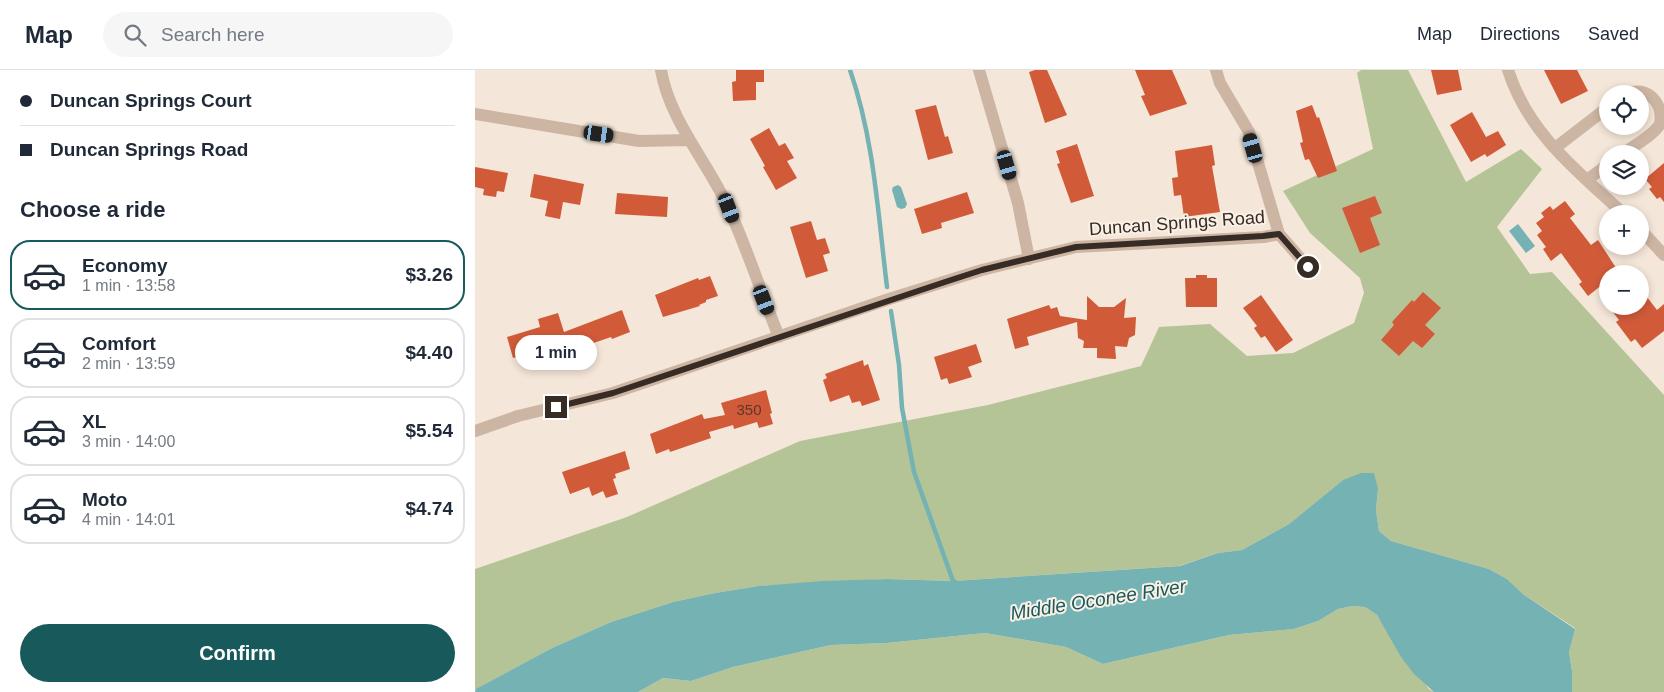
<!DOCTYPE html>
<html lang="en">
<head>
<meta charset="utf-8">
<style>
	body { margin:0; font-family:Arial,sans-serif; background:#f6f6f7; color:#1f2937; height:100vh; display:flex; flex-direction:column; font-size:19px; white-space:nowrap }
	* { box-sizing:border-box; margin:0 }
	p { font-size:16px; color:#747a83 }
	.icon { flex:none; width:28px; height:28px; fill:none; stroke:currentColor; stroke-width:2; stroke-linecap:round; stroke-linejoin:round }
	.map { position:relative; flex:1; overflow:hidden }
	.drawer { display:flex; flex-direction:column; background:#fff; width:475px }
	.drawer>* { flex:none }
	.top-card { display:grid; align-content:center; height:110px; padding:0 20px; background:#fff }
	.controls { position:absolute; left:1124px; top:15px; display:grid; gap:10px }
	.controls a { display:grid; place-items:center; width:50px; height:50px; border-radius:50%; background:#fff; box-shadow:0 2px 8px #0003; font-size:25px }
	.end { position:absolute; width:22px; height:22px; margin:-11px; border:6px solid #372b26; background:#fff; box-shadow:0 0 0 2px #fff }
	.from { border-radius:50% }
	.bubble { position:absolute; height:35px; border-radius:18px; background:#fff; box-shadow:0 2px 8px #0003; font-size:16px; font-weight:800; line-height:35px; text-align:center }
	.car { position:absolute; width:15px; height:30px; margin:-15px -8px; border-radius:6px; box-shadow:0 0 4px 1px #0007; background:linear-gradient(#222 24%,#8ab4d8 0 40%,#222 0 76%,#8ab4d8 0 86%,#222 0) }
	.top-card b { display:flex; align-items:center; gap:18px; height:48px; font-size:19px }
	.top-card b+b { border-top:1px solid #e0e1e3 }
	.top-card i { width:12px; height:12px; background:#1f2937 }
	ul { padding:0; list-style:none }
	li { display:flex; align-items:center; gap:15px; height:70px; margin:0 10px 8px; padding:0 10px; border:2px solid #e0e1e3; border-radius:20px }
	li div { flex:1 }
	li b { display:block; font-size:19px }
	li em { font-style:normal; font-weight:800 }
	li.on { border-color:#18595c }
	li>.icon { width:45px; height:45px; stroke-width:1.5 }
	h2 { padding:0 20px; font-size:22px; line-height:60px }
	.primary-button { display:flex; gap:10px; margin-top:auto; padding:10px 20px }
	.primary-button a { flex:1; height:58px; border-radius:30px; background:#18595c; color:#fff; font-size:20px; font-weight:800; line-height:58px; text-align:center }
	header { display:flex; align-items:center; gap:30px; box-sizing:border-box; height:70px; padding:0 25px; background:#fff; border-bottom:1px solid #e0e1e3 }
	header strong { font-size:24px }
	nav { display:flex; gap:28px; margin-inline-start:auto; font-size:18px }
	.search { width:350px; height:45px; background:#f6f6f7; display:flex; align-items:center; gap:12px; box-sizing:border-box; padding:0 18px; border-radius:28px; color:#747a83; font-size:19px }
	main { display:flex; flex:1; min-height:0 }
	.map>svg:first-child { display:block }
</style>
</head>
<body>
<header>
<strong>Map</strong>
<div class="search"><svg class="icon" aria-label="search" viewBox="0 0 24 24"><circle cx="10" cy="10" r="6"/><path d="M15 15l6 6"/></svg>Search here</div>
<nav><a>Map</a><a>Directions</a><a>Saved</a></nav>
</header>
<main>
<section class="drawer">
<div class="top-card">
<b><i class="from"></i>Duncan Springs Court</b>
<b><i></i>Duncan Springs Road</b>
</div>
<h2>Choose a ride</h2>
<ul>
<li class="on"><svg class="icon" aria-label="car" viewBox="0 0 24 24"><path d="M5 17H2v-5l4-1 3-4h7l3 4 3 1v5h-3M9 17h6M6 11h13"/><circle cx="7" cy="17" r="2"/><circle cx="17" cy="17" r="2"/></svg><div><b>Economy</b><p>1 min · 13:58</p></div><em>$3.26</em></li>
<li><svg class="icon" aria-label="car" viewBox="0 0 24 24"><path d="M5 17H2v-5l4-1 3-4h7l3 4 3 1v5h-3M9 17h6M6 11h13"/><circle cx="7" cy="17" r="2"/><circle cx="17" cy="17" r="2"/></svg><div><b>Comfort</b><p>2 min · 13:59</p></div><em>$4.40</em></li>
<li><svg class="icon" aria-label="car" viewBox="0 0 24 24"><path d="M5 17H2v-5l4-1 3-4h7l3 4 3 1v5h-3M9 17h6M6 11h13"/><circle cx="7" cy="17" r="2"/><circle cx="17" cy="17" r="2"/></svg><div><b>XL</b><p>3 min · 14:00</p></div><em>$5.54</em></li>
<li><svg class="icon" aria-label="car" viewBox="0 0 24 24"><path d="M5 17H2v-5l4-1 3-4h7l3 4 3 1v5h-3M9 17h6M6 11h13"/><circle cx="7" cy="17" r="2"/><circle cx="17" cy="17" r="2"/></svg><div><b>Moto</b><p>4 min · 14:01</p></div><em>$4.74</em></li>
</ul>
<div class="primary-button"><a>Confirm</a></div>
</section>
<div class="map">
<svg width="1189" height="622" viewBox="0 0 1189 622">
	<rect width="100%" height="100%" fill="#f4e6d8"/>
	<!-- green -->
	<path fill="#b5c497" d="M 886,0 L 933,0 L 991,112 L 1046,79 L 1067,99 L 1022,157 L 1055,204 L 1077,202 L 1189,325 L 1189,622 L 1097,622 L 1097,601 L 1094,582 L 1100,558 L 1048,524 L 1032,509 L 1014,499 L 916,471 L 904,461 L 901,440 L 903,419 L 868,410 L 814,454 L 767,480 L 743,483 L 704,496 L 478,511 L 413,509 L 283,516 L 240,523 L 198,532 L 136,552 L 77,578 L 0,620 L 0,499 L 152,447 L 325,371 L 513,335 L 666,296 L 684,257 L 735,254 L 772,286 L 818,283 L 879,253 L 889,223 L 885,208 L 835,163 L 808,121 L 898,79 L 882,3 Z
		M 877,536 L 890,537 L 902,545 L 954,619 L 959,622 L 163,622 L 188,608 L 216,611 L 258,597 L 356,575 L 412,573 L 510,563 L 591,577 L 628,594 L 754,565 L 819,559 L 843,551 L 863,539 Z"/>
	<!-- water -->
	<path fill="#75b2b3" d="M 423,115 L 426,117 L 432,134 L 430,138 L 426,139 L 422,137 L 417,120 L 418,117 Z
		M 1043,154 L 1060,176 L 1051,183 L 1034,161 Z
		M 886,403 L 899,403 L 903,419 L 901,440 L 904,461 L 916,471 L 1014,499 L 1032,509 L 1048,524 L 1100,559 L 1094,582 L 1097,601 L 1097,622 L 959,622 L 939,604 L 926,587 L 902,545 L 890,537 L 877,536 L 863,539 L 843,551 L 819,559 L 754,565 L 628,594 L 591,577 L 510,563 L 412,573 L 356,575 L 258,597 L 216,611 L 188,608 L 163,622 L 0,622 L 1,619 L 77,578 L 136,552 L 198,532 L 240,523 L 283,516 L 348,511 L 413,509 L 478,511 L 705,496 L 743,483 L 767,480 L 814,454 L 868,410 Z"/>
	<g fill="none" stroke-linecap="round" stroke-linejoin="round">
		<!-- stream -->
		<path stroke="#75b2b3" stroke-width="4.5" d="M 375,0 C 399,69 403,144 412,217
			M 416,241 L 424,295 L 427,338 L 439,402 L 478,511 L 482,513"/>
	</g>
	<!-- building -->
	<path fill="#d15b39" d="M 261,0 L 289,0 L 289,12 L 281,12 L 281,30 L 258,31 L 257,12 L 261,11 Z
		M 560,0 L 572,0 L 592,45 L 570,53 L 554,2 Z
		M 660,0 L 697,0 L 712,34 L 675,46 L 666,26 L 670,25 Z
		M 956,0 L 983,0 L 987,20 L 962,25 Z
		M 1069,0 L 1102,0 L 1113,21 L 1086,34 Z
		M 461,35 L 470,67 L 473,66 L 478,83 L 453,90 L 440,40 Z
		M 837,35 L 842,48 L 844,47 L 862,101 L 843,108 L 834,89 L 830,90 L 825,73 L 828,72 L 821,41 Z
		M 997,42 L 1011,67 L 1023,61 L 1031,75 L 1012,87 L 1010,84 L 996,92 L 975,55 Z
		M 294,58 L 304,76 L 310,73 L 319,88 L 312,91 L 322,108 L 301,120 L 288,97 L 290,96 L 275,69 Z
		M 602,74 L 619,126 L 596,133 L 582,94 L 585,93 L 581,81 Z
		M 737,75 L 740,95 L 737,96 L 745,142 L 709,147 L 706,125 L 699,126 L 697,108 L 703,107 L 700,81 Z
		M 1189,93 L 1189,132 L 1185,127 L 1182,129 L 1174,119 L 1177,117 L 1170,109 Z
		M 0,97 L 33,103 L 29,122 L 22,121 L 21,127 L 8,125 L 9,119 L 0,117 Z
		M 59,104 L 109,114 L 105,135 L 88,132 L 85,149 L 70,146 L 73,131 L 55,127 Z
		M 492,122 L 499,143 L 466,153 L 467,158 L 447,164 L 439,139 Z
		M 142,123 L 193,127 L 192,147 L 140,144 Z
		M 900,126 L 907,143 L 895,148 L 905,175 L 885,183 L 867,138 Z
		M 1090,131 L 1100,144 L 1095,148 L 1116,175 L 1123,170 L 1145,204 L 1132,204 L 1132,211 L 1113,226 L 1104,214 L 1107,212 L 1086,183 L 1076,191 L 1068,179 L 1071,177 L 1062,165 L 1067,161 L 1061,153 L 1069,147 L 1066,143 L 1075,136 L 1078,140 Z
		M 336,151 L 342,170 L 350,168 L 355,183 L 348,185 L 353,201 L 331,208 L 315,157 Z
		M 721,205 L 732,205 L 732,208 L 742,208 L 742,237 L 711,237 L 710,208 L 721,208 Z
		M 235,206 L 243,226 L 231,230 L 231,232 L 224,235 L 225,236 L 188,247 L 180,225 L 223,208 L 224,210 Z
		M 1165,218 L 1182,240 L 1189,234 L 1189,261 L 1167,278 L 1160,269 L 1156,272 L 1141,252 L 1144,250 L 1137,241 L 1143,236 L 1165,236 Z
		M 948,222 L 966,238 L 950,255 L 960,264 L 947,278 L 938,271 L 924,286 L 906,270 L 919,255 L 917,252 L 937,230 L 939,232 Z
		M 786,225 L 818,270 L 801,282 L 790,266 L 786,268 L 779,258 L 782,256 L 768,238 Z
		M 612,226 L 624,237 L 639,237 L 651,228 L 649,248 L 661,247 L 660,265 L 654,268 L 652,277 L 640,276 L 641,289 L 622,288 L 622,278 L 608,278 L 609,271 L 603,268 L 602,252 L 552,267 L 554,275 L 540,279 L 532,249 L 574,235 L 576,239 L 582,237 L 585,246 L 612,250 Z
		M 147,240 L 155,262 L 137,269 L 136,267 L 110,276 L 109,275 L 73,285 L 71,279 L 38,288 L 32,267 L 65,257 L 63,249 L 83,243 L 89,262 Z
		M 501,274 L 507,292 L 493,297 L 497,307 L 474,314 L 472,308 L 466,310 L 459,287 Z
		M 388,290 L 389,296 L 393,294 L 405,330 L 387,336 L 385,331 L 377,333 L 374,325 L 355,332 L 348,310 L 352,308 L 350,304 Z
		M 291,320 L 297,343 L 295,344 L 298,354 L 284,358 L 282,352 L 259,359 L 258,355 L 234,362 L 236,368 L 195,382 L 194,379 L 181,384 L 175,364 L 227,344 L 229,349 L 250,345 L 246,333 Z
		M 150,381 L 155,399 L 140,404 L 141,408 L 138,409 L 143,424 L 131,428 L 128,421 L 117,426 L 114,417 L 95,424 L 87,402 Z"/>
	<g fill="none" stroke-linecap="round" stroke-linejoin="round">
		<!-- minor -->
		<path stroke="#cdb5a3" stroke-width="12" d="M 186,0 C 195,52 233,92 254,139 C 273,181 287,225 304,267
			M 504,0 L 543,133 L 554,189
			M 741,0 L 745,13 L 774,62 L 804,164 L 833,197
			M 1033,0 C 1053,63 1102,101 1149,144
			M 0,44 L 164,71 L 214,70
			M 1080,78 L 1132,38
			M 1148,84 C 1159,75 1178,66 1185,54 C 1189,32 1171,15 1152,24
			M 1112,110 L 1132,95
			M 1165,159 L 1189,185
			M 0,361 L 43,346 L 138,323 L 414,229 L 507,200 L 601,177 L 789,167 L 804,164"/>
	</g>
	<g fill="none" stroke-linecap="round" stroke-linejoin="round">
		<!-- route -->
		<path stroke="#372b26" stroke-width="6" d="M 81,337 L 138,323 L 470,212 L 507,200 L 601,177 L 788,166 L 804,164 L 833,197"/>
	</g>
	<g text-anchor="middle" stroke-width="4" stroke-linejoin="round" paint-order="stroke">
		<!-- number labels -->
		<g font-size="15" fill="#5e372b">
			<text x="274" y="345">350</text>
		</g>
		<!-- street labels -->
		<g font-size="18" fill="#372b26" stroke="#fbf0e5">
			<text transform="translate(702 153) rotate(-4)" y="6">Duncan Springs Road</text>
		</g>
		<!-- water labels -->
		<g font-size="19" font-style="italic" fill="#18595c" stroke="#fbf0e5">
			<text transform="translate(623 529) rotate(-9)" y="7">Middle Oconee River</text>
		</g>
	</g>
</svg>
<div class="controls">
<a><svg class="icon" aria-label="locate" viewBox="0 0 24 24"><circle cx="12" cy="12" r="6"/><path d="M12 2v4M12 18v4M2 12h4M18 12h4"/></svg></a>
<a><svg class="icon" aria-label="layers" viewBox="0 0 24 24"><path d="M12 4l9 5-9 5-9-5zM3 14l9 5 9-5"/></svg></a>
<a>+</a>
<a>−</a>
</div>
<i class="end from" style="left:833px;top:197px"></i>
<i class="end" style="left:81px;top:337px"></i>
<div class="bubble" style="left:40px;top:265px;width:82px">1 min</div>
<i class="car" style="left:124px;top:64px;rotate:98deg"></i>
<i class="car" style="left:778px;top:78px;rotate:344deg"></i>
<i class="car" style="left:532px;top:95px;rotate:164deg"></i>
<i class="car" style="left:254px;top:138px;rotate:159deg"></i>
<i class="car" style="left:289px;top:230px;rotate:159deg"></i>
</div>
</main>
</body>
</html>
